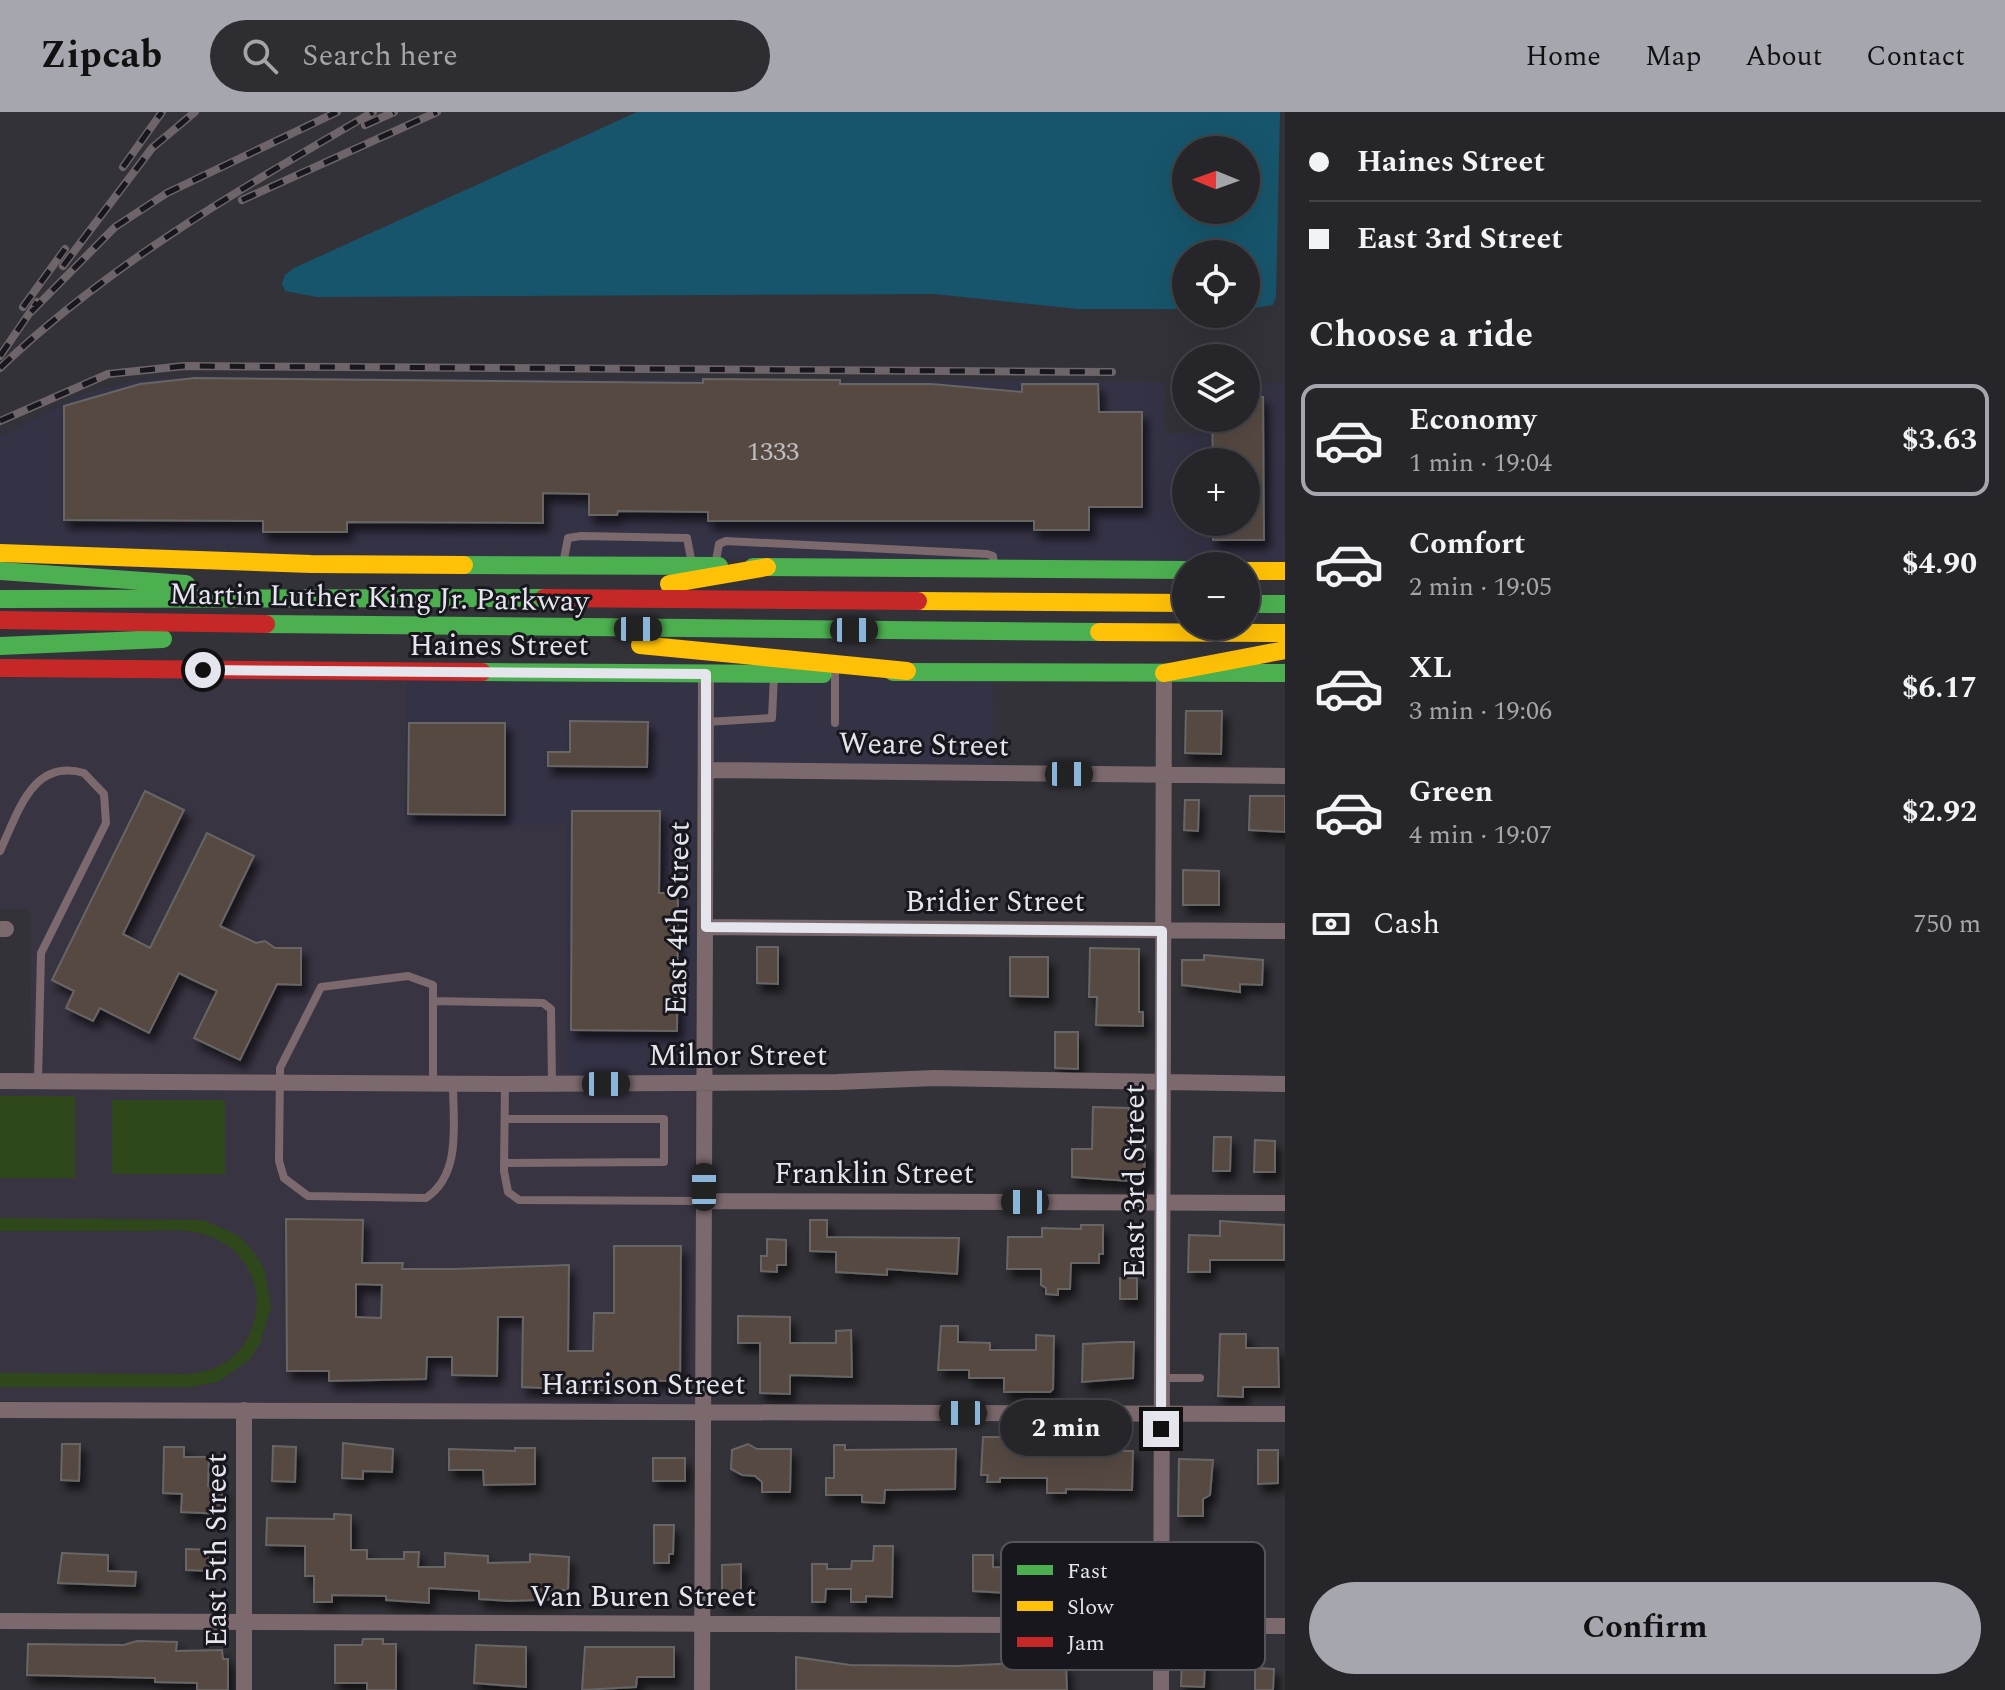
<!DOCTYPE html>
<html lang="en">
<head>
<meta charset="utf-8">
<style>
	body { margin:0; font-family:Spectral,serif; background:#2e2e32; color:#f1f3f6; height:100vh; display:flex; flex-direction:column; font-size:30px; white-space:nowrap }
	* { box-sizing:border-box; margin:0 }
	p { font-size:26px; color:#a4a5a8 }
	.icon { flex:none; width:44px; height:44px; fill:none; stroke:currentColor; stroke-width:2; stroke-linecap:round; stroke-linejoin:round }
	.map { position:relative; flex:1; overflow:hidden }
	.drawer { display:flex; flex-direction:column; background:#26262a; width:720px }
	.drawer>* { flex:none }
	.banner { display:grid; align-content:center; height:176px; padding:0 24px; background:#26262a }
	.needle { width:52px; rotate:271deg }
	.fabs { position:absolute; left:1172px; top:24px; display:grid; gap:16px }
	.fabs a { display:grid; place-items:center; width:88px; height:88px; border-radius:50%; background:#26262a; box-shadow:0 8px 32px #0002,0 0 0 2px #424347; font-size:40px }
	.end { position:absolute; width:36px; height:36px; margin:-18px; border:10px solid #e5e5ee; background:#111; box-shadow:0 0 0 4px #111 }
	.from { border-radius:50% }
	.bubble { position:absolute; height:56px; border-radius:28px; background:#26262a; box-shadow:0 8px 32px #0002,0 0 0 2px #424347; font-size:26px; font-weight:700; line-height:56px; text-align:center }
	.car { position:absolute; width:24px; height:48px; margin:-24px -12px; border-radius:10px; box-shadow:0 0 6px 2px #0007; background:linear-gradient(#222 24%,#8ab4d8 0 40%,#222 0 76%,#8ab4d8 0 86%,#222 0) }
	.banner b { display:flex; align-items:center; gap:28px; height:76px; font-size:30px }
	.banner b+b { border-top:2px solid #424347 }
	.banner i { width:20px; height:20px; background:#f1f3f6 }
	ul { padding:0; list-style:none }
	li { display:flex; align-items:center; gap:24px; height:112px; margin:0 16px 12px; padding:0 8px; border:4px solid transparent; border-radius:16px }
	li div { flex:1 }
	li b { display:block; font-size:30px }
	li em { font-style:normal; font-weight:700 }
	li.current { border-color:#a6a6ae }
	li>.icon { width:72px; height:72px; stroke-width:1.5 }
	h2 { padding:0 24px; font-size:36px; line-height:96px }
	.pay { display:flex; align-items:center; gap:20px; height:88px; padding:0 24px; font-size:30px }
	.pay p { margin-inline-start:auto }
	.button { display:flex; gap:16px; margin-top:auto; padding:16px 24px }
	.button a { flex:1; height:92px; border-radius:48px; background:#a6a6ae; color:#111; font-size:32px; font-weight:700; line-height:92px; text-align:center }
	header { display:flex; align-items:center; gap:48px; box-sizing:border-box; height:112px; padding:0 40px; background:#a6a6ae; color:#111 }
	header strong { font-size:38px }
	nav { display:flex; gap:44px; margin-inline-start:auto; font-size:28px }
	.search { width:560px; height:72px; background:#2e2e32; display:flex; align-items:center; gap:20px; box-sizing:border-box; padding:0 28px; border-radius:44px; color:#a4a5a8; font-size:30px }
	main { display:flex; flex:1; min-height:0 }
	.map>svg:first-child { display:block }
</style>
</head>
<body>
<header>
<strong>Zipcab</strong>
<div class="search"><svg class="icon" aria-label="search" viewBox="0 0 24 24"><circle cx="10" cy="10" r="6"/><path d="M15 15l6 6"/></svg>Search here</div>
<nav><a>Home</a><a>Map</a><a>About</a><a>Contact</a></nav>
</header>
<main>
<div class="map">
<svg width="1285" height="1578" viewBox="0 0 1285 1578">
	<defs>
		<filter id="shadow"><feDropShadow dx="5" dy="8" stdDeviation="4" flood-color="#0009"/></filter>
	</defs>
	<rect width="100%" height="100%" fill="#323238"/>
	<!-- built -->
	<path fill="#343245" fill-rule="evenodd" d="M 192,264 L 1165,270 L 1165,321 L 1207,321 L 1208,306 L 1246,306 L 1246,271 L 1285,271 L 1285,452 L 238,443 L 0,434 L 0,324 L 86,281 L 131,269 ZM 1186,350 L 1246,350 L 1246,410 L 1186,410 Z
		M 407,565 L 993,567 L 994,653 L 696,652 L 695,979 L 567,979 L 405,713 Z"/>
	<!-- education -->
	<path fill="#393442" d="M 407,565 L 405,713 L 567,713 L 567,979 L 695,979 L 695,1293 L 0,1289 L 0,977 L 32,977 L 30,797 L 0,797 L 0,566 Z"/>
	<!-- green -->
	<path fill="#2f481b" d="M 0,984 L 75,984 L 75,1066 L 0,1066 Z
		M 112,988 L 225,988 L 225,1062 L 112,1062 Z
		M 0,1106 L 203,1108 L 239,1124 L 253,1139 L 264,1156 L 271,1196 L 260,1231 L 250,1247 L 218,1270 L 191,1275 L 0,1275 L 0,1261 L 190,1262 C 219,1258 240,1246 251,1218 C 268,1177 246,1134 203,1122 C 182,1116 157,1119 136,1119 C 90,1119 45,1119 0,1119 Z"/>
	<!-- water -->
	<path fill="#17556c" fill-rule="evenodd" d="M 637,0 L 1280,0 L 1276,185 L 1273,193 L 1246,197 L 1246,142 L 1186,142 L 1186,197 L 1078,197 L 934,182 L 317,185 L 285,179 L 282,171 L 285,163 L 294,156 ZM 1186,38 L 1246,38 L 1246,98 L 1186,98 Z"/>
	<!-- building -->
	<path fill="#554a42" stroke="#676565" stroke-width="2" fill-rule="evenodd" filter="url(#shadow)" d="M 195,266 L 703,271 L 703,267 L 840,268 L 840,272 L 931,272 L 1022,280 L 1022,272 L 1098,272 L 1099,300 L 1142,300 L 1142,395 L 1089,395 L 1089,418 L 1034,418 L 1034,409 L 708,409 L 708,400 L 618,399 L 617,403 L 589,403 L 589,382 L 543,381 L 543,411 L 347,410 L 347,420 L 263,420 L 263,409 L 64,408 L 64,294 L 140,272 Z
		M 1246,285 L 1263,285 L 1264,428 L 1213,428 L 1213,410 L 1246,410 L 1246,350 L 1213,350 L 1212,306 L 1246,306 Z
		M 1186,599 L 1222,599 L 1221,642 L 1185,641 Z
		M 570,609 L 648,610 L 647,655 L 548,654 L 548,640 L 570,640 Z
		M 409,611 L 505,611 L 505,703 L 408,702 Z
		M 145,679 L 184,698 L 123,822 L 150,836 L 207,721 L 254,744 L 220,814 L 256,831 L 265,829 L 275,836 L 301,836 L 301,873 L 277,872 L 240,948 L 194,926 L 217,879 L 193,868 L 179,861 L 149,921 L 100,896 L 93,909 L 66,896 L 74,879 L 52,868 Z
		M 1250,684 L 1285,684 L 1285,720 L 1249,718 Z
		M 1185,688 L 1199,688 L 1198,719 L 1184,718 Z
		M 572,699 L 660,699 L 659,781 L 678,781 L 677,919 L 571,918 Z
		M 1183,758 L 1219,759 L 1219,793 L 1183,793 Z
		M 757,835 L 778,835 L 778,872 L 757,871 Z
		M 1090,836 L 1139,837 L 1139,900 L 1143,900 L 1143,914 L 1096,913 L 1097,885 L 1089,885 Z
		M 1204,843 L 1263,848 L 1262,873 L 1240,872 L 1240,880 L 1182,873 L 1182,848 L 1204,848 Z
		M 1010,845 L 1048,845 L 1048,885 L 1010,884 Z
		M 1055,920 L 1078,920 L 1078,957 L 1055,956 Z
		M 1093,995 L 1129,996 L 1129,1032 L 1145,1033 L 1144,1070 L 1072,1065 L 1072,1037 L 1092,1037 Z
		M 1214,1025 L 1231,1025 L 1230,1059 L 1213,1059 Z
		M 1255,1028 L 1275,1029 L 1275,1060 L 1254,1060 Z
		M 286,1107 L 363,1108 L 362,1151 L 403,1151 L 402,1157 L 454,1157 L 569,1153 L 568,1239 L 593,1239 L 594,1201 L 614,1201 L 614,1134 L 681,1134 L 680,1269 L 606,1268 L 606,1279 L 522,1275 L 523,1205 L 498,1205 L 497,1264 L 452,1263 L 452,1245 L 427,1245 L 426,1267 L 329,1269 L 329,1259 L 287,1259 ZM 356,1172 L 382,1173 L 381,1206 L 356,1205 Z
		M 810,1108 L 827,1108 L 827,1125 L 959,1126 L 957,1162 L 887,1157 L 887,1163 L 836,1160 L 836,1140 L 810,1139 Z
		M 1220,1109 L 1284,1113 L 1284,1148 L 1210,1148 L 1210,1160 L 1188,1160 L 1189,1123 L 1220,1124 Z
		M 1081,1113 L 1103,1113 L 1103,1142 L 1099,1142 L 1099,1151 L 1071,1151 L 1070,1177 L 1058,1177 L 1058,1183 L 1046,1182 L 1046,1176 L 1041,1173 L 1041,1157 L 1007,1157 L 1008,1125 L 1042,1125 L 1042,1116 L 1081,1117 Z
		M 767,1127 L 786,1128 L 786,1153 L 777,1153 L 777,1160 L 761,1159 L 761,1144 L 767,1144 Z
		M 1120,1166 L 1137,1166 L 1137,1187 L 1120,1187 Z
		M 738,1204 L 790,1205 L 790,1231 L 836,1231 L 836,1219 L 851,1218 L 852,1265 L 790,1263 L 790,1282 L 760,1281 L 760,1231 L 738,1231 Z
		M 941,1214 L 958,1214 L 958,1230 L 990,1231 L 990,1238 L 1036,1238 L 1036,1223 L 1054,1224 L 1053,1277 L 1050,1280 L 1004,1280 L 1004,1266 L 969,1266 L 969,1258 L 938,1258 Z
		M 1220,1222 L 1246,1222 L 1246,1236 L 1278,1236 L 1279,1275 L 1243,1275 L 1243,1285 L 1218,1284 Z
		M 1120,1230 L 1134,1230 L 1133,1266 L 1082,1270 L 1083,1232 Z
		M 983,1325 L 1036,1325 L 1036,1338 L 1133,1339 L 1132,1378 L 1066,1377 L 1066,1381 L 1047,1381 L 1047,1366 L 1000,1366 L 1000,1370 L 987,1370 L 988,1363 L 981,1363 Z
		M 343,1331 L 393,1337 L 392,1360 L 363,1359 L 363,1367 L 342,1366 Z
		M 62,1332 L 80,1332 L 79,1369 L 61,1368 Z
		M 748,1332 L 757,1337 L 791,1337 L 790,1380 L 762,1380 L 762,1370 L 755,1364 L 742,1363 L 731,1357 L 732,1338 Z
		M 834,1333 L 845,1333 L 845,1338 L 956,1337 L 955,1377 L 885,1378 L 884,1391 L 862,1390 L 862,1383 L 826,1383 L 826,1366 L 834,1366 Z
		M 273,1334 L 296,1335 L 295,1370 L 272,1369 Z
		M 164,1335 L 184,1335 L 184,1345 L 209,1345 L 208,1374 L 222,1374 L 222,1402 L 181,1400 L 182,1382 L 163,1381 Z
		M 515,1336 L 535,1336 L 535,1372 L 484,1373 L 483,1358 L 449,1358 L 449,1337 L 515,1339 Z
		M 1258,1338 L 1278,1338 L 1278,1371 L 1258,1372 Z
		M 653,1346 L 685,1346 L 685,1369 L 653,1369 Z
		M 1179,1347 L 1213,1348 L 1210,1383 L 1203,1387 L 1203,1404 L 1178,1404 Z
		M 334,1402 L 351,1403 L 351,1438 L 367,1438 L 367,1447 L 404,1447 L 404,1440 L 419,1440 L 418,1455 L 445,1455 L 445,1441 L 488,1444 L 488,1451 L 530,1450 L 530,1442 L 569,1445 L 568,1479 L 562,1478 L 561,1487 L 510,1489 L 479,1487 L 479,1479 L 429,1476 L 429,1491 L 386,1488 L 386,1484 L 332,1483 L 332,1490 L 314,1490 L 314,1464 L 305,1464 L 305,1434 L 266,1433 L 267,1406 L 334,1407 Z
		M 654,1413 L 674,1413 L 673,1442 L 669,1442 L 669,1451 L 654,1451 Z
		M 874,1434 L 893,1434 L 892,1485 L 866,1484 L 866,1490 L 851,1490 L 851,1477 L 826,1477 L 825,1490 L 812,1490 L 812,1452 L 827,1452 L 827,1457 L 851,1457 L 852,1449 L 873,1449 Z
		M 186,1437 L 214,1438 L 214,1450 L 209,1450 L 209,1459 L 186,1458 Z
		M 62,1441 L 108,1443 L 108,1459 L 136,1460 L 135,1474 L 58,1471 Z
		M 973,1443 L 993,1443 L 993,1455 L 1024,1456 L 1024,1482 L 973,1479 Z
		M 741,1452 L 741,1491 L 722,1491 L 722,1453 Z
		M 363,1527 L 383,1527 L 383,1532 L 396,1532 L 396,1578 L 367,1578 L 367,1571 L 335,1571 L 335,1533 L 362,1533 Z
		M 137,1529 L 177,1530 L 176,1539 L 222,1538 L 223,1547 L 228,1547 L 228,1578 L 197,1578 L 197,1571 L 155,1570 L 155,1566 L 27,1563 L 28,1532 L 124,1533 Z
		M 476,1533 L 526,1535 L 526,1575 L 474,1571 Z
		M 1193,1533 L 1205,1548 L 1204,1575 L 1181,1574 L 1182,1547 L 1192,1548 Z
		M 585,1535 L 674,1535 L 674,1565 L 637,1565 L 636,1575 L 582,1578 Z
		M 796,1545 L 850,1553 L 957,1554 L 1061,1549 L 1061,1553 L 1066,1553 L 1067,1578 L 796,1578 Z
		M 1255,1556 L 1274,1557 L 1273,1578 L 1255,1578 Z"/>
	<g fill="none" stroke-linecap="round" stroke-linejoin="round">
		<!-- lane -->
		<path stroke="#7c696d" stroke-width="8" d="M 563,452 L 568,426 L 581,424 L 687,426 L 692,452
			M 715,454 L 719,432 L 726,429 L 987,442 L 993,444 L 994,453
			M 835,562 L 835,611
			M 706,610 L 772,606 L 774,562
			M 0,739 C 18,701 32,646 84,661 L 104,682 L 106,711 L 41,841 L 38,969
			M 433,889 L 543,891 L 551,897 L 552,972
			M 433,972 L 433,873 L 408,864 L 321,875 L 280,956 L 279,1049 L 284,1066 L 308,1084 L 426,1086 C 462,1062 453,1011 453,972
			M 505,972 L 504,1059 L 508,1080 L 519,1088 L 704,1089
			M 504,1051 L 664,1050 L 664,1007 L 505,1007
			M 1162,1266 L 1200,1266"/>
		<!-- street -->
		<path stroke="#7c696d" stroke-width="16" d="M 707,658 L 1285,664
			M 706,815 L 1285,819
			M 0,817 L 6,817
			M 0,969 L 505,972 L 837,970 L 935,966 L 1285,972
			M 704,1089 L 1285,1091
			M 0,1298 L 1285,1302
			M 244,1298 L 244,1578
			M 0,1509 L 1285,1514
			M 702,1578 L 706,562
			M 1161,1578 L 1164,561"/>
		<!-- fast -->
		<path stroke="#4caf50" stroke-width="18" d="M 464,453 L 719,454
			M 753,455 L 1186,458
			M 0,459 L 186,472
			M 0,487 L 544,486
			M 1246,492 L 1285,492
			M 266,512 L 1099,520
			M 0,534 L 163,527
			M 482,560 L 823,562
			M 893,560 L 1285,561"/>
		<!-- slow -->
		<path stroke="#ffc107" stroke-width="18" d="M 0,441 L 311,452 L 464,453
			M 1246,459 L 1285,459
			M 669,472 L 767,455
			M 918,489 L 1186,491
			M 1099,520 L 1285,521
			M 640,533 L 907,559
			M 1164,561 L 1285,538"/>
		<!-- jam -->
		<path stroke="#c62828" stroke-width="18" d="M 544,486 L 918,489
			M 0,508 L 266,512
			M 0,556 L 482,560"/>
		<defs>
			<path id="rail" d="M 365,13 L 394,0
				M 123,55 L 162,0
				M 242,88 L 437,0
				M 63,154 L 152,36 L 195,0
				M 23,195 L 65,137
				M 31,200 L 115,115 L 167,81 L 337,0
				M 0,244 L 37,190
				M 0,256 C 110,151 242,76 373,0
				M 0,309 L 108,262 L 184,254 L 1112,260"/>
		</defs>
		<!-- rail casing -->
		<use href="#rail" stroke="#6e656a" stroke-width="8"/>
		<!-- rail -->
		<use href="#rail" stroke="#17171d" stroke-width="5" stroke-dasharray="15" stroke-linecap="butt"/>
	</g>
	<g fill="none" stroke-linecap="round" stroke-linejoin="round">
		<!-- route -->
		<path stroke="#e5e5ee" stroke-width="10" d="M 203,558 L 706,562 L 706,815 L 1162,819 L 1161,1317"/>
	</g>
	<g text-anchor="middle" stroke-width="6" stroke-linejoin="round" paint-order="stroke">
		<!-- number labels -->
		<g font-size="26" fill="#c1bec3">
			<text x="773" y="348">1333</text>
		</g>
		<!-- street labels -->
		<g font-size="30" fill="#e5e5ee" stroke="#17171d">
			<text transform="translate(379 485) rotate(1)" y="10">Martin Luther King Jr. Parkway</text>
			<text x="499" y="543">Haines Street</text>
			<text transform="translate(924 632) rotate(1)" y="10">Weare Street</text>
			<text x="995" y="799">Bridier Street</text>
			<text transform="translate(677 806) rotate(-89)" y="10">East 4th Street</text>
			<text x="738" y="953">Milnor Street</text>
			<text x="874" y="1071">Franklin Street</text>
			<text transform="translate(1134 1069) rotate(-90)" y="10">East 3rd Street</text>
			<text x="643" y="1282">Harrison Street</text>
			<text transform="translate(216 1438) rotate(-90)" y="10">East 5th Street</text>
			<text x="643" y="1494">Van Buren Street</text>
		</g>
	</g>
	<!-- legend -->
	<rect x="1001" y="1430" width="264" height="128" rx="12" fill="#17171d" stroke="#55555c" stroke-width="2"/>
	<rect x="1017" y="1453" width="36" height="10" fill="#4caf50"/>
	<rect x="1017" y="1489" width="36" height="10" fill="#ffc107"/>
	<rect x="1017" y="1525" width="36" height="10" fill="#c62828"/>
	<g font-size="22" fill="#e5e5ee">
		<text x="1067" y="1466">Fast</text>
		<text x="1067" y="1502">Slow</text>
		<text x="1067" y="1538">Jam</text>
	</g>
</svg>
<div class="fabs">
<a><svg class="needle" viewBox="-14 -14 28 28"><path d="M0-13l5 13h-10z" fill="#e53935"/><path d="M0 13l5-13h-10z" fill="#a4a5a8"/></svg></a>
<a><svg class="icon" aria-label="locate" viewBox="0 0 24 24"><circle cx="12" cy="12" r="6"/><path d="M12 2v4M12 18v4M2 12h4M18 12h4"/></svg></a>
<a><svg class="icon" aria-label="layers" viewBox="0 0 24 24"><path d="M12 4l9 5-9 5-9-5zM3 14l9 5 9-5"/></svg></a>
<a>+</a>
<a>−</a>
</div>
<i class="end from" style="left:203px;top:558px"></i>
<i class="end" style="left:1161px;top:1317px"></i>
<div class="bubble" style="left:1000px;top:1288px;width:132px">2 min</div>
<i class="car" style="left:638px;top:517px;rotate:90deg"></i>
<i class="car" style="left:854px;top:518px;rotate:90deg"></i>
<i class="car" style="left:1069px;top:662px;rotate:90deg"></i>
<i class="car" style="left:606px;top:972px;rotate:90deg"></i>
<i class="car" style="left:704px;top:1075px;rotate:0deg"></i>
<i class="car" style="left:1025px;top:1090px;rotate:270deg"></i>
<i class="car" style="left:963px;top:1301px;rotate:270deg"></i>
</div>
<section class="drawer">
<div class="banner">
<b><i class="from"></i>Haines Street</b>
<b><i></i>East 3rd Street</b>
</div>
<h2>Choose a ride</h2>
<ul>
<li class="current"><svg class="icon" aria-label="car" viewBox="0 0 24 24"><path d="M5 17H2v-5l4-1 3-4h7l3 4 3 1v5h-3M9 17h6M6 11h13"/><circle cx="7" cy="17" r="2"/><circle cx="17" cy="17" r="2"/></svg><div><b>Economy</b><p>1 min · 19:04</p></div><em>$3.63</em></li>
<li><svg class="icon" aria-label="car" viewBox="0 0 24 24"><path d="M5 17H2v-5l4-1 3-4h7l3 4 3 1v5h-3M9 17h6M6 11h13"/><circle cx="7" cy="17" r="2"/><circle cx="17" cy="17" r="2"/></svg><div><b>Comfort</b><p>2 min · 19:05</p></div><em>$4.90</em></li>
<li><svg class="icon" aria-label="car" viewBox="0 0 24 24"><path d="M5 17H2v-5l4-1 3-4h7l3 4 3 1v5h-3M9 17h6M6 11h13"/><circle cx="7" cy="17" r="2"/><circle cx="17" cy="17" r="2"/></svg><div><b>XL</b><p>3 min · 19:06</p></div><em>$6.17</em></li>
<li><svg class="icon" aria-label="car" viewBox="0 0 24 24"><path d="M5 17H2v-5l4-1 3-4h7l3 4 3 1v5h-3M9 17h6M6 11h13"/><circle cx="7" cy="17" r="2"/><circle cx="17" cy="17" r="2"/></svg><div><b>Green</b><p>4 min · 19:07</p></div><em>$2.92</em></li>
</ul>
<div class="pay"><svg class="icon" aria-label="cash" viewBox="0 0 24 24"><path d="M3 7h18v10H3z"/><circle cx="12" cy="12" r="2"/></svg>Cash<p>750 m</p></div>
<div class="button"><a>Confirm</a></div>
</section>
</main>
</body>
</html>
